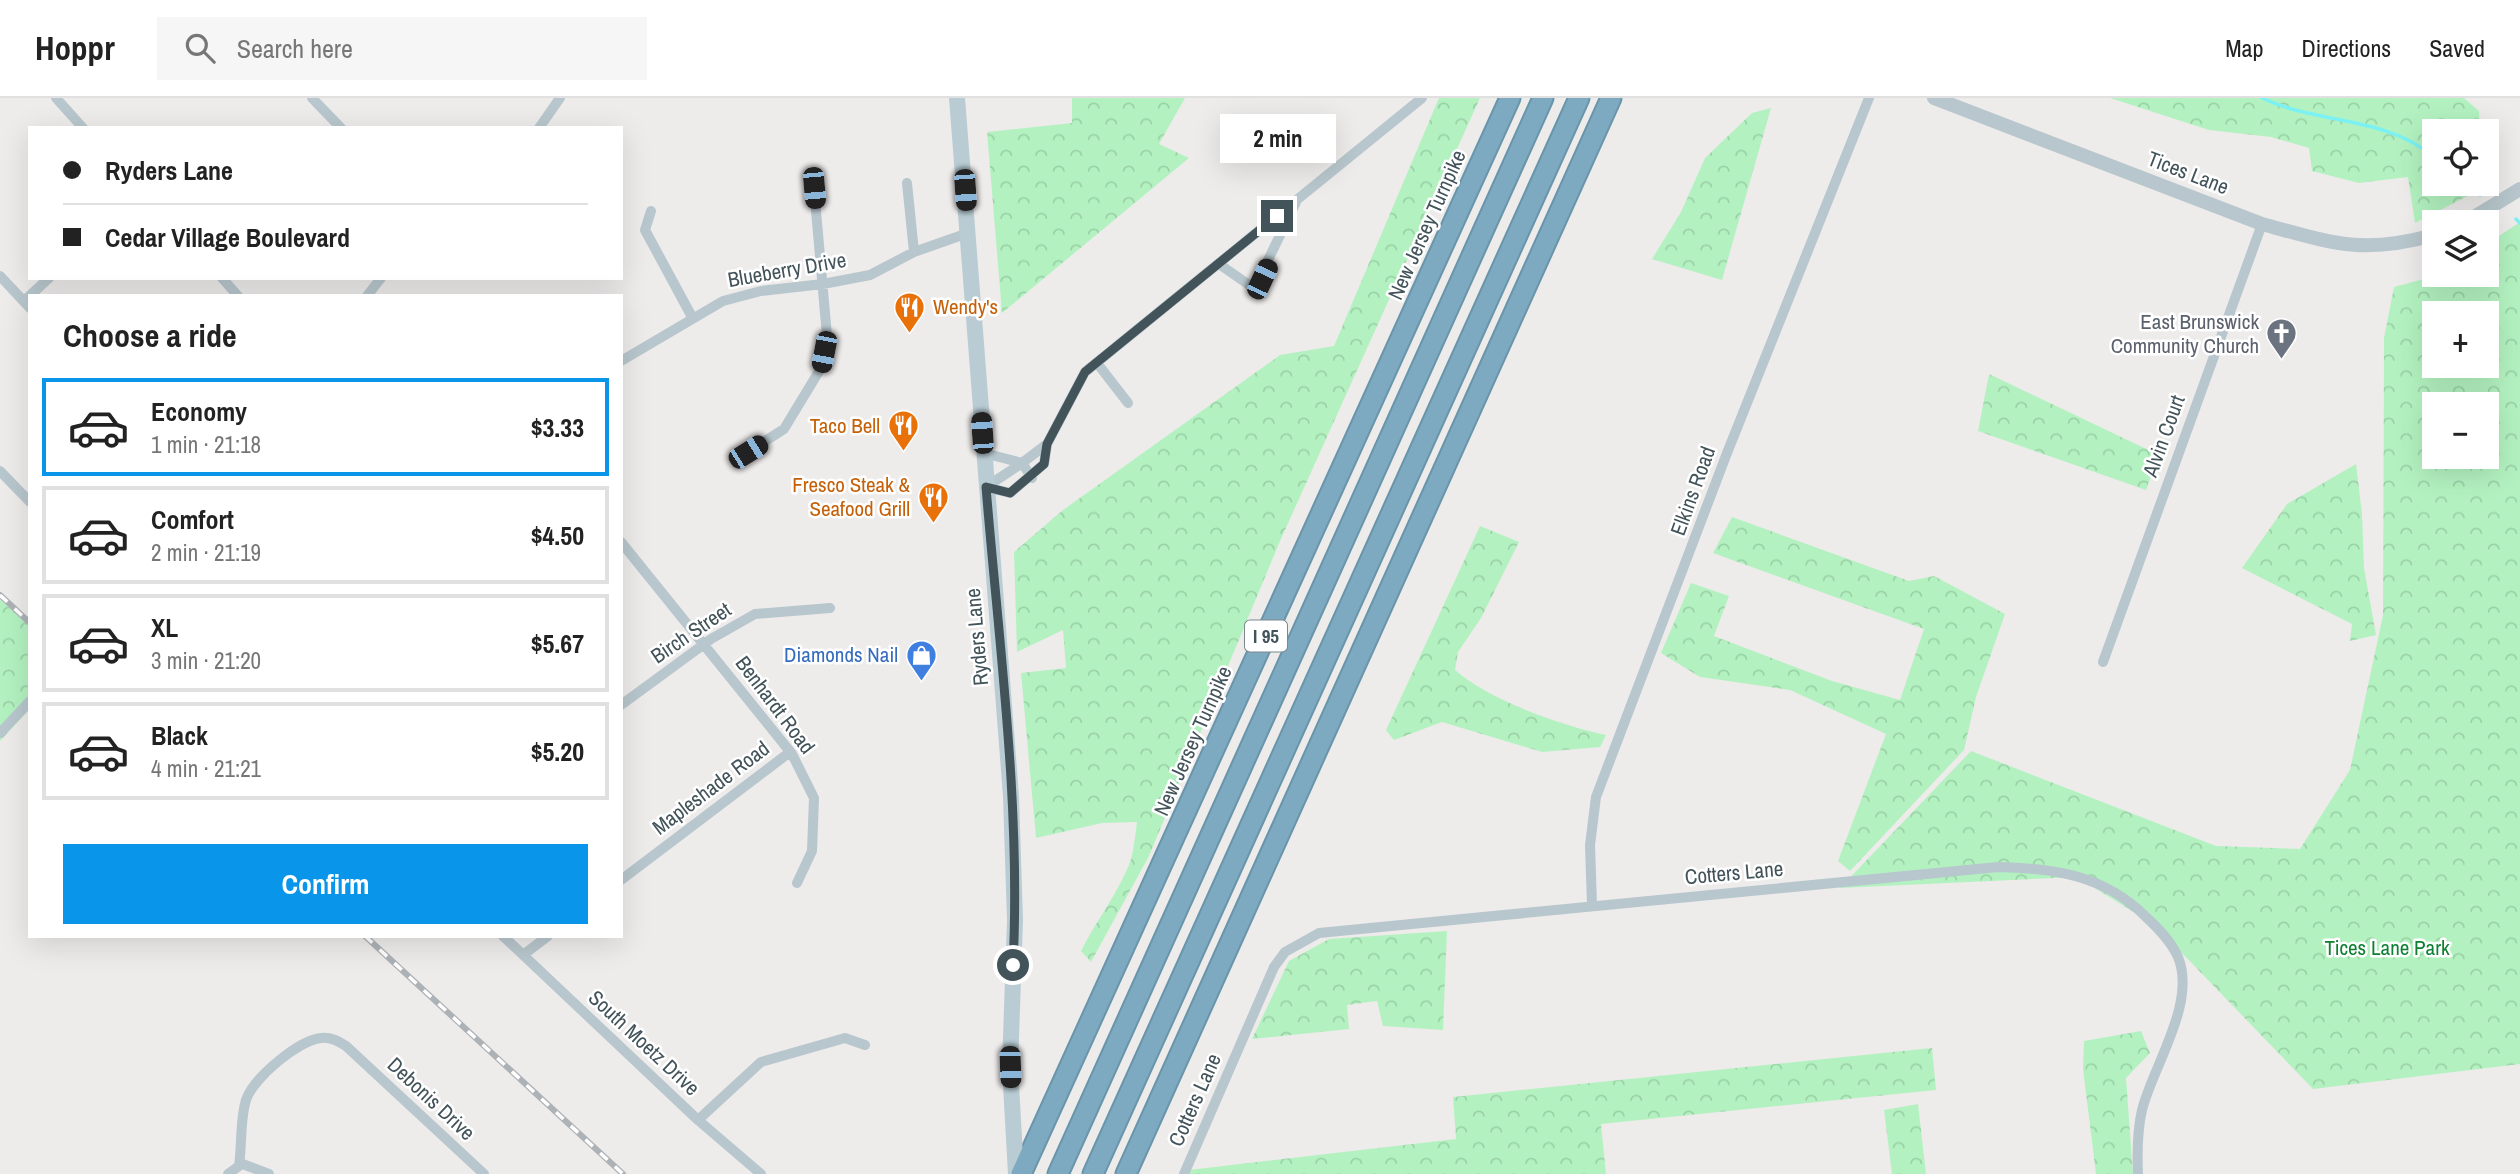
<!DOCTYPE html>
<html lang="en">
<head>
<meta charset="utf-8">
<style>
	body { margin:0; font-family:"Archivo Narrow",sans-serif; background:#f6f6f6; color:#222; height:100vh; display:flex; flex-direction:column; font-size:26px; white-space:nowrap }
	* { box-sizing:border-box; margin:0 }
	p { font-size:23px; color:#767676 }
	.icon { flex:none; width:38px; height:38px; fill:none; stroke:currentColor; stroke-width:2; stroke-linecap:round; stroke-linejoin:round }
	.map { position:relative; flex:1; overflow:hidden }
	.details { position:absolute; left:28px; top:196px; width:595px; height:644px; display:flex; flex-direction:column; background:#fff; border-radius:0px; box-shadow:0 7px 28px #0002 }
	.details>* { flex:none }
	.banner { position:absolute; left:28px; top:28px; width:595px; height:154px; border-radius:0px; box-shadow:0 7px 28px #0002; display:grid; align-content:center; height:154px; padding:0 35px; background:#fff }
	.buttons { position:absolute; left:2422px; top:21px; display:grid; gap:14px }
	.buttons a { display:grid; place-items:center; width:77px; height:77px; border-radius:0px; background:#fff; box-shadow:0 7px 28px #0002; font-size:35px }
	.end { position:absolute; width:32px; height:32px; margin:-16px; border:9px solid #42535a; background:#fff; box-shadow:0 0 0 4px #fff }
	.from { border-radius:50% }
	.bubble { position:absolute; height:49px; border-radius:0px; background:#fff; box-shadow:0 7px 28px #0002; font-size:23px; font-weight:800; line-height:49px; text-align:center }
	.car { position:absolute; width:21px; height:42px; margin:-21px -10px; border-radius:9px; box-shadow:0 0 5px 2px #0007; background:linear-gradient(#222 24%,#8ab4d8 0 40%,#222 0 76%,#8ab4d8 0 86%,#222 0) }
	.banner b { display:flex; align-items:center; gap:24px; height:66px; font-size:26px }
	.banner b+b { border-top:2px solid #e0e0e0 }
	.banner i { width:18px; height:18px; background:#222 }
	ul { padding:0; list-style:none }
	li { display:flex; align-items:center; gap:21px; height:98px; margin:0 14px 10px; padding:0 21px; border:4px solid #e0e0e0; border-radius:0px }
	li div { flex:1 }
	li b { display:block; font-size:26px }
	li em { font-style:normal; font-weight:800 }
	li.selected { border-color:#0996ea }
	li>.icon { width:63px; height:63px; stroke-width:1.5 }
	h2 { padding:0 35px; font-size:32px; line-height:84px }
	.primary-button { display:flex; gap:14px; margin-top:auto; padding:14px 35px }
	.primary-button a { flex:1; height:80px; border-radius:0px; background:#0996ea; color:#fff; font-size:28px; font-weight:800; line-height:80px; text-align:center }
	header { display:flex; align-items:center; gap:42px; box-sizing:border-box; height:98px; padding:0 35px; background:#fff; border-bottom:2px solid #e0e0e0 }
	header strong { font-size:33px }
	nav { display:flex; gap:38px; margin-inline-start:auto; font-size:24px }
	.search { width:490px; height:63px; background:#f6f6f6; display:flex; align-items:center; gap:18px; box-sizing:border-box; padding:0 24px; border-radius:0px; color:#767676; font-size:26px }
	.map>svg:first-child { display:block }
</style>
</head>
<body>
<header>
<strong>Hoppr</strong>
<div class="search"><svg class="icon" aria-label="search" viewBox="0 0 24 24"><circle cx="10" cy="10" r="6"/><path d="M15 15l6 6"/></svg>Search here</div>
<nav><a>Map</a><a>Directions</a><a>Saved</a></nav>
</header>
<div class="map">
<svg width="2520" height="1076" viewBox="0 0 2520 1076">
	<defs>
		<pattern id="forest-crowns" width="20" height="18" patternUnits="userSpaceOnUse" patternTransform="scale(1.75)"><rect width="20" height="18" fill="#b3f2c0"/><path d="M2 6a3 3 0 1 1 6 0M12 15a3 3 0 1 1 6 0" fill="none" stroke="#9bd1a7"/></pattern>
	</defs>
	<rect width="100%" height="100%" fill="#eeebeb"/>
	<!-- forest -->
	<path fill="url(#forest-crowns)" fill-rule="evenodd" d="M 1072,0 L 1185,0 L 1159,46 L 1189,60 L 1002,215 L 987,34 L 1072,25 Z
		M 1439,0 L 1480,0 L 1280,443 L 1149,758 L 1091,864 L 1081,853 C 1096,823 1116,798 1129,767 C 1134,754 1135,738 1137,724 L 1102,725 L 1036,740 L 1021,575 L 1066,570 L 1063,532 L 1017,554 L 1014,454 L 1063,412 L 1280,257 L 1334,248 Z
		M 2110,0 L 2464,0 L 2479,13 L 2480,33 L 2434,33 L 2434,86 L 2483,86 L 2483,90 L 2415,125 L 2408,79 L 2359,85 L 2312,73 L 2309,50 L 2271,39 L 2209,32 Z
		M 1771,10 L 1722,182 L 1652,161 L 1681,114 L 1705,60 L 1752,15 Z
		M 2520,124 L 2520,966 L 2313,991 L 2156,828 L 2077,779 L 1840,790 L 1971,653 L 2216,748 L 2300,751 L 2350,672 L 2383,517 L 2384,240 L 2394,189 L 2439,177 L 2487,177 L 2487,146 ZM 2434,215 L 2487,215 L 2487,268 L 2434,268 ZM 2434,306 L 2487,306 L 2487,359 L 2434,359 Z
		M 1989,276 L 2159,357 L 2146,392 L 1978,333 Z
		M 2356,366 L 2362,416 L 2364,470 L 2376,537 L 2350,543 L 2352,526 L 2242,470 L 2287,406 Z
		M 1732,419 L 1909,483 L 1934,478 L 2005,516 L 1976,599 L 1964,652 L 1850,773 L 1838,763 L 1886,636 L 1790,592 L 1700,579 L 1661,555 L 1691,485 L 1729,498 L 1714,538 L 1832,583 L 1900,602 L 1924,531 L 1713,455 Z
		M 1480,428 L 1519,444 L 1481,520 L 1458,554 L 1455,572 C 1491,603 1560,627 1606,637 L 1600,649 L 1542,654 L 1442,624 L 1394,642 L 1386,632 Z
		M 0,501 L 30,529 L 30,611 L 0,643 Z
		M 1447,833 L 1443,932 L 1383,928 L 1377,903 L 1347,907 L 1349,931 L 1252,941 L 1289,863 L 1329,841 Z
		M 2141,933 L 2150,955 L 2126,980 L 2133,1076 L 2096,1076 L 2083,971 L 2084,943 Z
		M 1932,950 L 1936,992 L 1601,1026 L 1606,1076 L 1187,1076 L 1189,1072 L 1456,1041 L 1453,999 Z
		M 1918,1006 L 1926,1076 L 1892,1076 L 1884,1012 Z"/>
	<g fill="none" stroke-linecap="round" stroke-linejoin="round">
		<!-- stream -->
		<path stroke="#7cf1f3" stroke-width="3.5" d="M 2262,0 C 2319,27 2383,17 2434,59
			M 2467,86 L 2480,97
			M 2516,121 L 2520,125"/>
		<defs>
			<path id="motorway" d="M 1021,1076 L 1510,0
				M 1058,1076 L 1543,0
				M 1093,1076 L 1579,0
				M 1126,1076 L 1611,0"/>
		</defs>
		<!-- motorway casing -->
		<use href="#motorway" stroke="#6995ab" stroke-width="23"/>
		<!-- minor -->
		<path stroke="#b8c7cd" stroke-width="10" d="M 56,0 L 83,30
			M 312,0 L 341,30
			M 539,30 L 560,0
			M 907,85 L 914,154
			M 651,113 L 645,132 L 692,219
			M 1219,166 L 1252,189 L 1256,187 L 1296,104
			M 0,178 L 30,210
			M 222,180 L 238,198
			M 367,198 L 381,180
			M 24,203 L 49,180
			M 621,263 L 723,203 L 761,193 L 823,186 L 870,177 L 914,154 L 968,135
			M 1097,265 L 1128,305
			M 748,354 L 784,331 L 821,270 L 827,238 L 814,90
			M 984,355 L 1022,365 L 1047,346
			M 0,373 L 30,404
			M 986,389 L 1010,395 L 1044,366 L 1047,346 L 1085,274 L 1422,0
			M 986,389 L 1022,365 L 1032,380
			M 621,444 L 792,656 L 814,700 L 812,753 L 797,785
			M 2103,564 L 2262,126
			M 621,607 L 711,541 L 755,516 L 830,510
			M 0,635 L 30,603
			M 621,782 L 790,654
			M 1592,807 L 1590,747 L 1596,699 L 1727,355 L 1869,0
			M 503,838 L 698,1022 L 761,1076
			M 523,857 L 548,838
			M 698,1022 L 761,964 L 845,940 L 865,947
			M 240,1065 L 269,1076
			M 228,1076 L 239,1068 C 242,1047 240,1021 246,1002 C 253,980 299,942 321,940 C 331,939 338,943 346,948 L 484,1076
			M 1184,1076 L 1274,869 L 1285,854 L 1319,835 L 1998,769 C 2053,770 2104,777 2145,818 C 2158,830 2171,843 2178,859 C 2197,905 2153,968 2142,1012 C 2137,1034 2137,1054 2138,1076"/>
		<!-- tertiary -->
		<path stroke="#b8c7cd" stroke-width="14" d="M 1934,0 L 2262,126 C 2332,145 2361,157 2434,137
			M 2466,124 L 2520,91"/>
		<!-- secondary -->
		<path stroke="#b9ccd4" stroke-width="16" d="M 957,0 L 1011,698 L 1015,822 L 1010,969 L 1016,1076"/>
		<!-- motorway -->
		<use href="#motorway" stroke="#7daac0" stroke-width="19"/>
		<defs>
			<path id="rail" d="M 0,497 L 30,525
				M 365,838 L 623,1076"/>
		</defs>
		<!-- rail casing -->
		<use href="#rail" stroke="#adb2b7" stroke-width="6"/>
		<!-- rail -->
		<use href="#rail" stroke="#fff" stroke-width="3.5" stroke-dasharray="10" stroke-linecap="butt"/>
	</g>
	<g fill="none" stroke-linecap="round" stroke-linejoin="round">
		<!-- route -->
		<path stroke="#42535a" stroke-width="9" d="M 1013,867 C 1021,708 999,547 986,389 L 1010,395 L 1044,366 L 1047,346 L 1085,274 L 1277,118"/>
	</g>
	<!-- icons -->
	<defs>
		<symbol id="restaurant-pin" viewBox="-11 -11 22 30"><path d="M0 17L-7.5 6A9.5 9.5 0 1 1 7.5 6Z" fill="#e8710a" stroke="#fff"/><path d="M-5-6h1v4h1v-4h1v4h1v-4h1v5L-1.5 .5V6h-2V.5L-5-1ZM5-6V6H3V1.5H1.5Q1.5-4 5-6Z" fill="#fff"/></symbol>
		<symbol id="church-pin" viewBox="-11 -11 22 30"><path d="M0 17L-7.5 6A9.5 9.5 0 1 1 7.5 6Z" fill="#6b7280" stroke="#fff"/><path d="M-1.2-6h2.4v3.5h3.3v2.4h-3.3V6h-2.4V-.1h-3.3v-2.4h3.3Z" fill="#fff"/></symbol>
		<symbol id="shop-pin" viewBox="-11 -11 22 30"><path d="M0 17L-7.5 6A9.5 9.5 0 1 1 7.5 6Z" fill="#3f7fe0" stroke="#fff"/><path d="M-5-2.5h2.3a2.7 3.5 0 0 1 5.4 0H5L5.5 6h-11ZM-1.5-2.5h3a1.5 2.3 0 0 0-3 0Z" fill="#fff"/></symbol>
	</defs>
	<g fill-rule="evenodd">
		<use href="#restaurant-pin" x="892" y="192" width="35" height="47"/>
		<use href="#church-pin" x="2264" y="218" width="35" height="47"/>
		<use href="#restaurant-pin" x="886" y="310" width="35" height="47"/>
		<use href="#restaurant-pin" x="916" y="382" width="35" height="47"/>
		<use href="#shop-pin" x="904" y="540" width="35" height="47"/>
	</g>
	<g text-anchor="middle" stroke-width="5" stroke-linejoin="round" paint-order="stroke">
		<!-- shield labels -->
		<rect fill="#fff" stroke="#7b878c" stroke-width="2" x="1245" y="522.5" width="42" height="31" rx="5"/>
		<g font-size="19" font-weight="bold" fill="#42535a">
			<text x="1266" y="545">I 95</text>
		</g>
		<!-- street labels -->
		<g font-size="21" fill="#42535a" stroke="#fff">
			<text transform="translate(2188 75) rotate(21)" y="7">Tices Lane</text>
			<text transform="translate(1427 127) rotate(-66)" y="7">New Jersey Turnpike</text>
			<text transform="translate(787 172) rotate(-10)" y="7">Blueberry Drive</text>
			<text transform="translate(2164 338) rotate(-70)" y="7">Alvin Court</text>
			<text transform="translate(1693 393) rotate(-70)" y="7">Elkins Road</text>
			<text transform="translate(691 535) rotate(-34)" y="7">Birch Street</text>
			<text transform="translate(977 539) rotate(-95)" y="7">Ryders Lane</text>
			<text transform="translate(775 607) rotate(53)" y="7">Benhardt Road</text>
			<text transform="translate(1193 643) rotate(-66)" y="7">New Jersey Turnpike</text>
			<text transform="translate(711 690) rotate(-37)" y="7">Mapleshade Road</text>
			<text transform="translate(1734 775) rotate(-5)" y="7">Cotters Lane</text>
			<text transform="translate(644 945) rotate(43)" y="7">South Moetz Drive</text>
			<text transform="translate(431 1001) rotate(43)" y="7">Debonis Drive</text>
			<text transform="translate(1195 1002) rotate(-66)" y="7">Cotters Lane</text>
		</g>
		<!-- food labels -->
		<g font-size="21" fill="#c56008" stroke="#fff" text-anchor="end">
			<text x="933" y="216" text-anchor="start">Wendy's</text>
			<text x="880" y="335">Taco Bell</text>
			<text x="910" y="394">Fresco Steak &amp;<tspan x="910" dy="24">Seafood Grill</tspan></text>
		</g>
		<!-- worship labels -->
		<g font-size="21" fill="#5b616d" stroke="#fff" text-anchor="end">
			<text x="2259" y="231">East Brunswick<tspan x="2259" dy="24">Community Church</tspan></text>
		</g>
		<!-- shop labels -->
		<g font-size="21" fill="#366cbe" stroke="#fff" text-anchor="end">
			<text x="898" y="564">Diamonds Nail</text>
		</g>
		<!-- park labels -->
		<g font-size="21" fill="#0e8032" stroke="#fff">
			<text x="2387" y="857">Tices Lane Park</text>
		</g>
	</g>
</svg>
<div class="buttons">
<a><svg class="icon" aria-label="locate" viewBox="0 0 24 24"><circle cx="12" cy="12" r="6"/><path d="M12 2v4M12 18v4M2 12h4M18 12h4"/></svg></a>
<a><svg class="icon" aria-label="layers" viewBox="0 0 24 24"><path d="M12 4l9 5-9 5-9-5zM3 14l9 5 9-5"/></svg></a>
<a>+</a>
<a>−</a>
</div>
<i class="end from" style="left:1013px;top:867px"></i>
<i class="end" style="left:1277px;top:118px"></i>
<div class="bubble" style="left:1220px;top:16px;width:116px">2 min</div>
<i class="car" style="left:814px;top:90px;rotate:175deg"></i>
<i class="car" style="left:965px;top:92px;rotate:176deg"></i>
<i class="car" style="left:1262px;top:181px;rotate:25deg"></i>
<i class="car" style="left:824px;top:254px;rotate:191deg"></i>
<i class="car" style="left:982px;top:335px;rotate:356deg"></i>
<i class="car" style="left:748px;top:354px;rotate:58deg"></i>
<i class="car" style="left:1010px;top:969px;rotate:178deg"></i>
<div class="banner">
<b><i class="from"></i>Ryders Lane</b>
<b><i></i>Cedar Village Boulevard</b>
</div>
<section class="details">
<h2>Choose a ride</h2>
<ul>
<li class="selected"><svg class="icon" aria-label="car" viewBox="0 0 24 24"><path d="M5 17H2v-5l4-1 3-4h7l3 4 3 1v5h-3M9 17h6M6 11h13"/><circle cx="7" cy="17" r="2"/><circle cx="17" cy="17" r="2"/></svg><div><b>Economy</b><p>1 min · 21:18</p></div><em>$3.33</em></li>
<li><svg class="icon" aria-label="car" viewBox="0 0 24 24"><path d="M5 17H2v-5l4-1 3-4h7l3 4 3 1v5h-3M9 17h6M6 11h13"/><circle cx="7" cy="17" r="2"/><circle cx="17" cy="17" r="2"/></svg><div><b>Comfort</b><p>2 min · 21:19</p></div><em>$4.50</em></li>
<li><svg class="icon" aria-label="car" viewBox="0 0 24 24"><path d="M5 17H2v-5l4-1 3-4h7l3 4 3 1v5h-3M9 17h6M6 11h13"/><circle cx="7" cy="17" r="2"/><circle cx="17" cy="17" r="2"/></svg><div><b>XL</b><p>3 min · 21:20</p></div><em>$5.67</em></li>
<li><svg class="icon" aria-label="car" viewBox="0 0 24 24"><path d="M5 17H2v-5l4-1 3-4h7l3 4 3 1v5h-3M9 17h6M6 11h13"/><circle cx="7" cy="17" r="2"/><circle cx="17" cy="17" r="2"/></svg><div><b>Black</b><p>4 min · 21:21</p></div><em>$5.20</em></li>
</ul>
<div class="primary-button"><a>Confirm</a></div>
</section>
</div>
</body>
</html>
